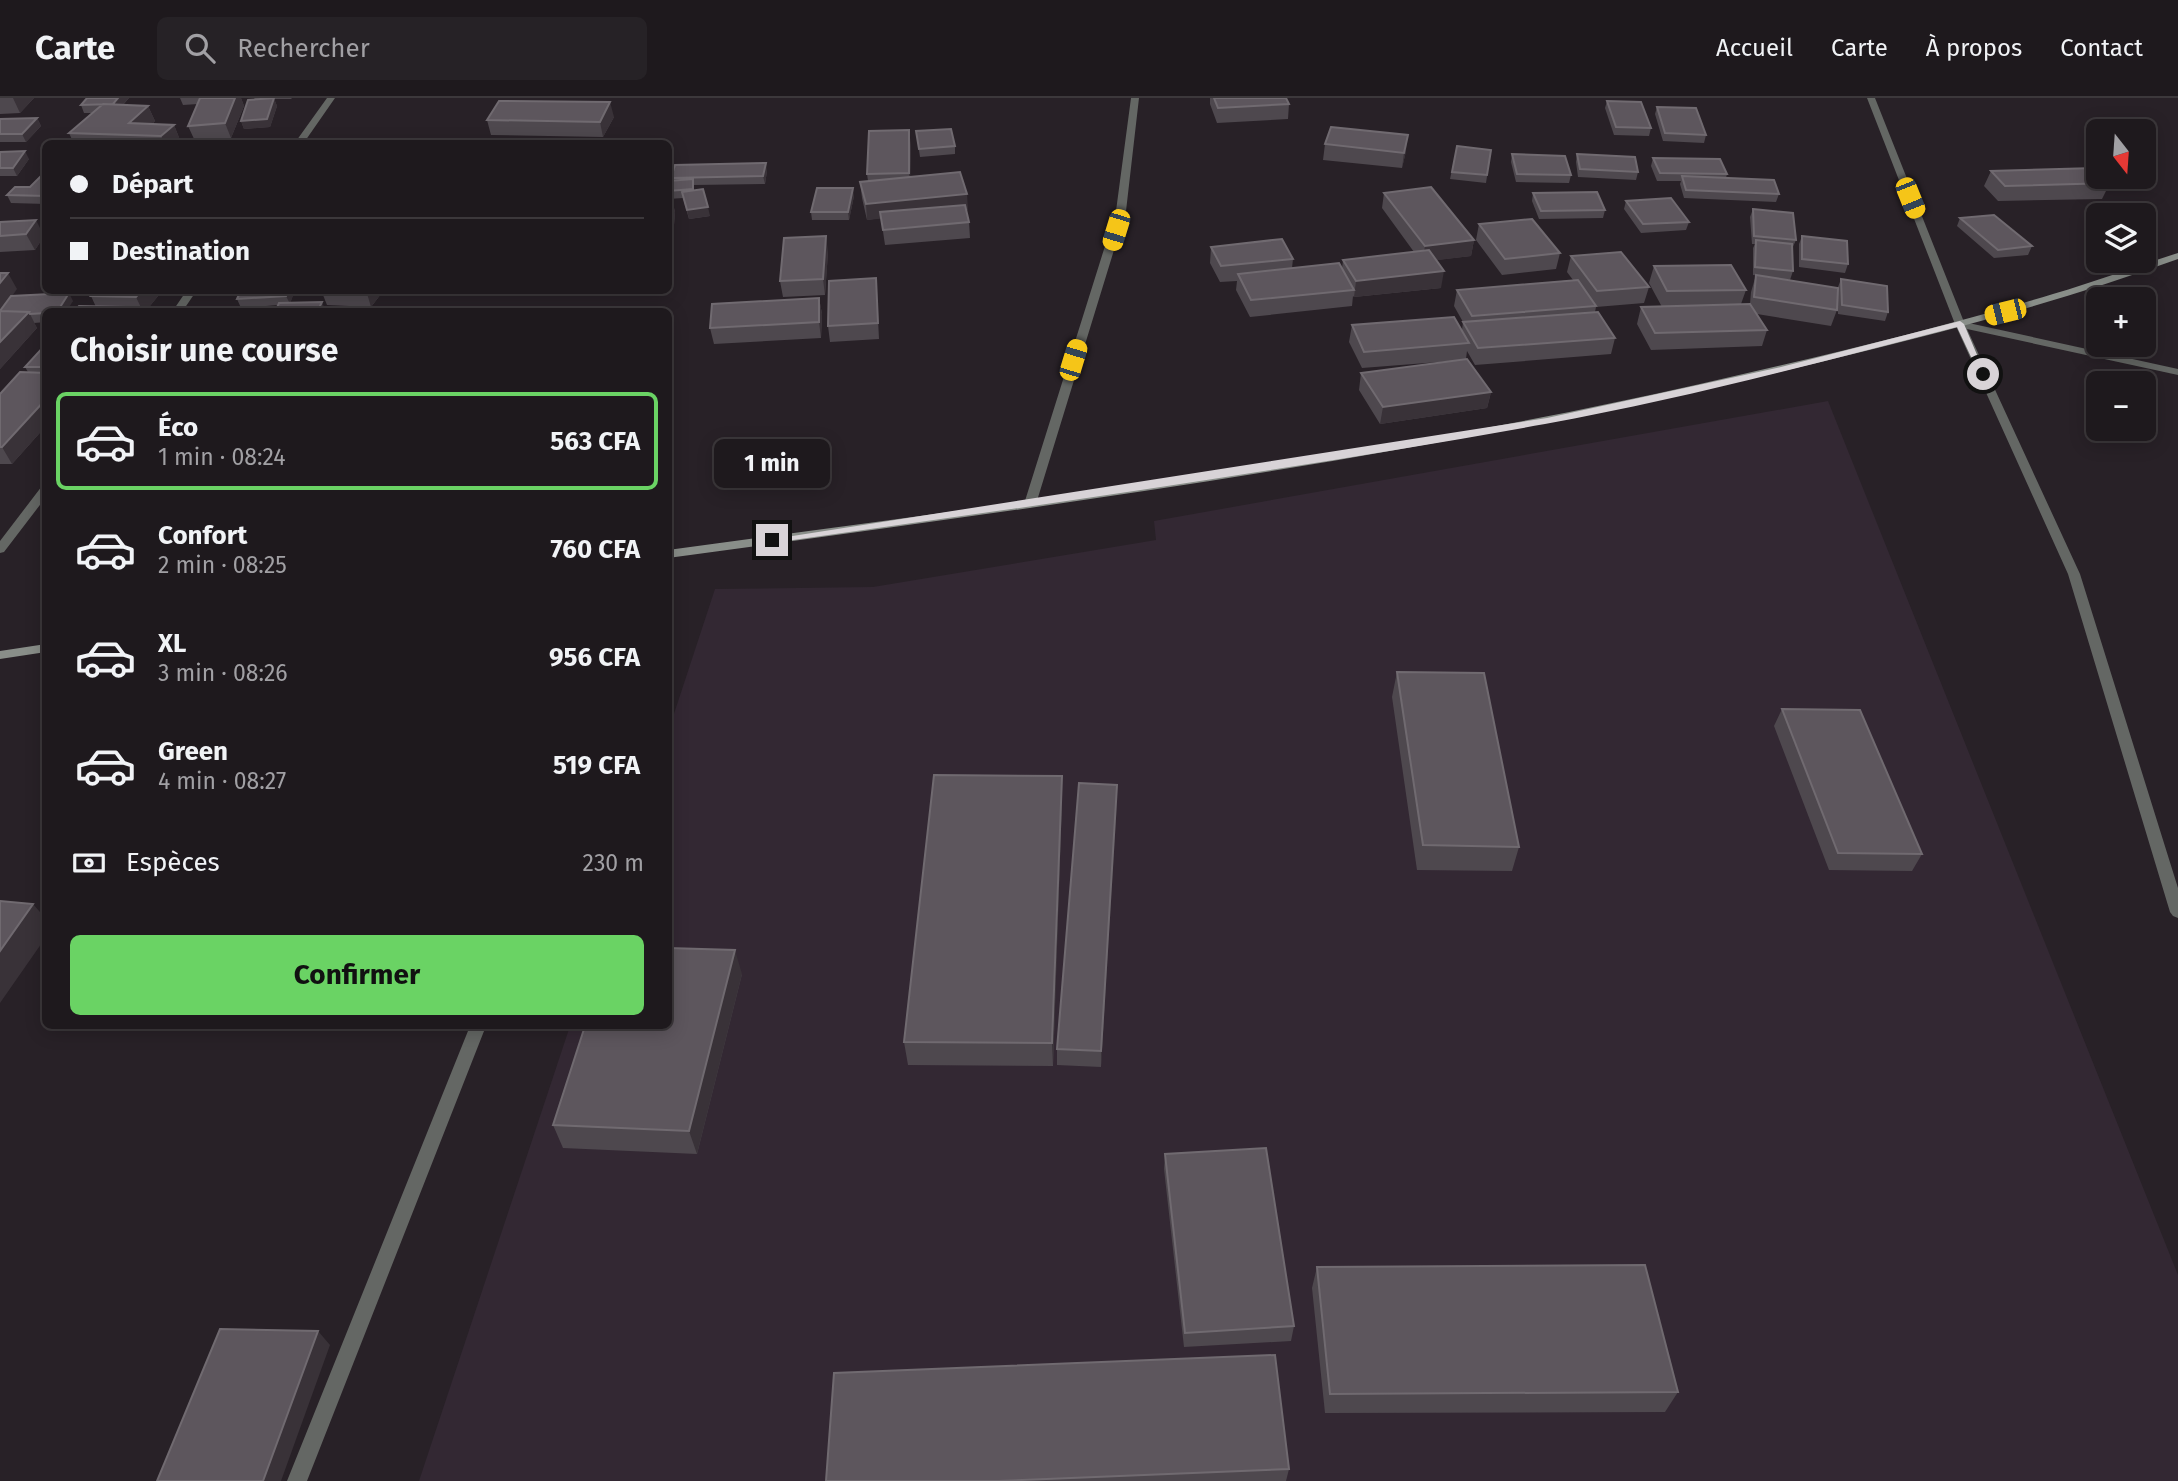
<!DOCTYPE html>
<html lang="fr">
<head>
<meta charset="utf-8">
<style>
	body { margin:0; font-family:"Fira Sans",sans-serif; background:#262226; color:#f1f3f6; height:100vh; display:flex; flex-direction:column; font-size:26px; white-space:nowrap }
	* { box-sizing:border-box; margin:0 }
	p { font-size:23px; color:#a1a0a4 }
	.icon { flex:none; width:38px; height:38px; fill:none; stroke:currentColor; stroke-width:2; stroke-linecap:round; stroke-linejoin:round }
	.map { position:relative; flex:1; overflow:hidden }
	.sheet { position:absolute; left:42px; top:210px; width:630px; height:721px; display:flex; flex-direction:column; background:#1e191d; border-radius:10px; box-shadow:0 4px 18px #0003,0 0 0 2px #3c383b }
	.sheet>* { flex:none }
	.guide { position:absolute; left:42px; top:42px; width:630px; height:154px; border-radius:10px; box-shadow:0 4px 18px #0003,0 0 0 2px #3c383b; display:grid; align-content:center; height:154px; padding:0 28px; background:#1e191d }
	.needle { width:46px; rotate:163deg }
	.tools { position:absolute; left:2086px; top:21px; display:grid; gap:14px }
	.tools a { display:grid; place-items:center; width:70px; height:70px; border-radius:10px; background:#1e191d; box-shadow:0 4px 18px #0003,0 0 0 2px #3c383b; font-size:35px }
	.end { position:absolute; width:32px; height:32px; margin:-16px; border:9px solid #d8d3d7; background:#111; box-shadow:0 0 0 4px #111 }
	.from { border-radius:50% }
	.bubble { position:absolute; height:49px; border-radius:10px; background:#1e191d; box-shadow:0 4px 18px #0003,0 0 0 2px #3c383b; font-size:23px; font-weight:700; line-height:49px; text-align:center }
	.car { position:absolute; width:21px; height:42px; margin:-21px -10px; border-radius:9px; box-shadow:0 0 5px 2px #0007; background:linear-gradient(#f5c518 24%,#345 0 40%,#f5c518 0 76%,#345 0 86%,#f5c518 0) }
	.guide b { display:flex; align-items:center; gap:24px; height:66px; font-size:26px }
	.guide b+b { border-top:2px solid #3c383b }
	.guide i { width:18px; height:18px; background:#f1f3f6 }
	ul { padding:0; list-style:none }
	li { display:flex; align-items:center; gap:21px; height:98px; margin:0 14px 10px; padding:0 14px; border:4px solid transparent; border-radius:10px }
	li div { flex:1 }
	li b { display:block; font-size:26px }
	li em { font-style:normal; font-weight:700 }
	li.active { border-color:#6ad364 }
	li>.icon { width:63px; height:63px; stroke-width:1.5 }
	h2 { padding:0 28px; font-size:32px; line-height:84px }
	.pay { display:flex; align-items:center; gap:18px; height:77px; padding:0 28px; font-size:26px }
	.pay p { margin-inline-start:auto }
	.primary-button { display:flex; gap:14px; margin-top:auto; padding:14px 28px }
	.primary-button a { flex:1; height:80px; border-radius:10px; background:#6ad364; color:#111; font-size:28px; font-weight:700; line-height:80px; text-align:center }
	header { display:flex; align-items:center; gap:42px; box-sizing:border-box; height:98px; padding:0 35px; background:#1e191d; border-bottom:2px solid #3c383b }
	header strong { font-size:33px }
	nav { display:flex; gap:38px; margin-inline-start:auto; font-size:24px }
	.search { width:490px; height:63px; background:#262226; display:flex; align-items:center; gap:18px; box-sizing:border-box; padding:0 24px; border-radius:10px; color:#a1a0a4; font-size:26px }
	.map>svg:first-child { display:block }
</style>
</head>
<body>
<header>
<strong>Carte</strong>
<div class="search"><svg class="icon" aria-label="search" viewBox="0 0 24 24"><circle cx="10" cy="10" r="6"/><path d="M15 15l6 6"/></svg>Rechercher</div>
<nav><a>Accueil</a><a>Carte</a><a>À propos</a><a>Contact</a></nav>
</header>
<div class="map">
<svg width="2178" height="1383" viewBox="0 0 2178 1383">
	<rect width="100%" height="100%" fill="#282127"/>
	<!-- built -->
	<path fill="#332833" d="M 1828,303 L 2178,1177 L 2178,1383 L 419,1383 L 570,928 L 668,928 L 669,631 L 715,491 L 873,489 L 1156,442 L 1154,423 Z"/>
	<g fill="none" stroke-linecap="round" stroke-linejoin="round">
		<!-- minor -->
		<path fill="#646764" fill-rule="evenodd" d="M 1867,0 L 1875,0 L 1964,224 L 2178,271 L 2178,277 L 1967,231 L 2080,476 L 2178,790 L 2178,820 L 2173,818 L 2170,814 L 2068,476 L 1955,226 Z
			M 470,928 L 486,928 L 307,1383 L 287,1383 Z"/>
		<!-- tertiary -->
		<path fill="#646764" fill-rule="evenodd" d="M 327,0 L 335,0 L 303,46 L 294,46 Z
			M 1131,0 L 1139,0 L 1126,113 L 1036,406 L 1030,410 L 1024,406 L 1116,113 Z
			M 187,192 L 197,192 L 182,214 L 172,214 Z
			M 46,387 L 46,399 L 4,454 L 0,455 L 0,443 L 42,388 Z"/>
		<!-- secondary -->
		<path fill="#898e89" fill-rule="evenodd" d="M 2178,155 L 2178,161 C 2049,208 1916,241 1783,273 C 1416,360 1042,409 668,460 L 668,452 C 1013,405 1360,363 1700,286 C 1818,259 1937,231 2053,196 C 2095,184 2136,168 2178,155 Z
			M 46,546 L 46,554 L 0,561 L 0,553 Z"/>
	</g>
	<!-- wall -->
	<path fill="#4e484e" d="M 0,0 L 34,0 L 20,15 L 0,16 Z
		M 87,0 L 129,0 L 123,7 L 148,8 L 155,23 L 152,26 L 174,27 L 180,42 L 177,46 L 74,46 L 69,35 L 93,15 L 84,15 L 81,7 Z
		M 180,0 L 241,0 L 244,8 L 231,40 L 195,43 L 188,28 L 198,6 L 183,7 Z
		M 254,0 L 292,0 L 291,1 L 274,1 L 277,8 L 270,29 L 244,31 L 241,23 L 255,2 Z
		M 1210,0 L 1286,0 L 1289,6 L 1288,21 L 1217,25 L 1210,6 Z
		M 1607,3 L 1651,30 L 1649,38 L 1614,37 L 1605,10 Z
		M 1657,9 L 1706,37 L 1704,45 L 1663,43 L 1655,16 Z
		M 614,19 L 603,39 L 491,37 L 487,22 Z
		M 37,20 L 41,28 L 26,44 L 0,44 L 0,21 Z
		M 916,33 L 955,48 L 955,56 L 920,59 Z
		M 1325,46 L 1406,53 L 1402,70 L 1323,62 Z
		M 911,47 L 910,79 L 968,112 L 966,112 L 969,124 L 970,140 L 885,147 L 881,120 L 867,122 L 862,100 L 860,84 L 868,83 L 867,76 Z
		M 1457,48 L 1491,52 L 1486,85 L 1450,81 Z
		M 0,54 L 29,61 L 17,78 L 0,78 Z
		M 1512,56 L 1571,77 L 1569,85 L 1516,84 L 1511,64 Z
		M 1577,56 L 1638,74 L 1636,82 L 1578,79 L 1576,64 Z
		M 1653,60 L 1727,76 L 1726,80 L 1779,96 L 1776,104 L 1684,100 L 1680,86 L 1681,83 L 1657,83 L 1651,68 Z
		M 767,73 L 765,86 L 694,87 L 694,92 L 710,118 L 689,121 L 683,100 L 668,101 L 668,83 L 672,83 L 671,80 Z
		M 1991,73 L 2110,85 L 2102,101 L 1998,103 L 1984,88 Z
		M 46,78 L 46,106 L 11,105 L 7,97 L 30,89 Z
		M 1384,95 L 1474,142 L 1471,158 L 1436,162 L 1441,190 L 1354,199 L 1353,198 L 1352,208 L 1250,219 L 1236,192 L 1237,183 L 1220,184 L 1210,165 L 1211,149 L 1293,161 L 1292,170 L 1342,171 L 1343,162 L 1414,154 L 1382,110 Z
		M 1533,95 L 1605,112 L 1603,120 L 1539,121 L 1532,103 Z
		M 854,98 L 849,122 L 812,122 L 811,114 Z
		M 1626,103 L 1689,124 L 1686,132 L 1641,135 L 1624,111 Z
		M 673,106 L 675,114 L 674,127 L 668,128 L 668,107 Z
		M 1753,111 L 1796,142 L 1792,151 L 1793,173 L 1790,182 L 1753,177 L 1753,150 L 1755,146 L 1752,146 L 1750,119 Z
		M 1960,120 L 2032,148 L 2028,157 L 1994,160 L 1957,128 Z
		M 0,124 L 44,138 L 35,152 L 0,154 Z
		M 1479,126 L 1560,155 L 1556,171 L 1502,177 L 1476,142 Z
		M 1802,138 L 1848,166 L 1845,175 L 1799,169 L 1799,146 Z
		M 828,154 L 825,197 L 783,199 L 780,183 Z
		M 1571,158 L 1649,189 L 1644,205 L 1596,209 L 1595,214 L 1615,240 L 1611,256 L 1475,267 L 1467,253 L 1466,261 L 1491,294 L 1487,310 L 1380,326 L 1359,292 L 1361,275 L 1452,263 L 1362,270 L 1349,244 L 1352,227 L 1462,232 L 1463,224 L 1454,208 L 1457,192 L 1573,182 L 1567,174 Z
		M 1654,168 L 1746,192 L 1741,206 L 1750,206 L 1751,194 L 1756,177 L 1837,212 L 1831,228 L 1757,216 L 1767,232 L 1762,248 L 1651,252 L 1637,226 L 1641,209 L 1662,209 L 1649,185 Z
		M 876,180 L 879,241 L 830,244 L 828,228 Z
		M 1841,181 L 1888,214 L 1885,223 L 1838,216 L 1838,189 Z
		M 17,191 L 12,198 L 73,203 L 46,214 L 46,224 L 34,225 L 37,230 L 0,271 L 0,213 L 3,209 Z
		M 163,192 L 145,214 L 74,214 L 96,209 L 91,198 Z
		M 295,192 L 290,205 L 278,207 L 241,210 L 237,201 Z
		M 321,192 L 384,192 L 371,209 L 327,207 Z
		M 819,200 L 822,216 L 821,240 L 714,246 L 710,230 Z
		M 46,246 L 46,328 L 12,366 L 0,366 L 0,296 L 28,274 L 25,269 Z
		M 1397,574 L 1519,749 L 1512,773 L 1417,772 L 1392,599 Z
		M 1782,611 L 1922,756 L 1912,773 L 1829,772 L 1774,628 Z
		M 1062,678 L 1062,702 L 1053,968 L 908,967 L 904,944 Z
		M 1117,687 L 1101,969 L 1057,967 L 1057,951 Z
		M 742,876 L 697,1056 L 563,1050 L 553,1027 Z
		M 1165,1056 L 1294,1228 L 1291,1243 L 1184,1249 L 1164,1071 Z
		M 1317,1169 L 1678,1294 L 1665,1314 L 1325,1315 L 1312,1190 Z
		M 1289,1371 L 1286,1383 L 826,1383 Z"/>
	<!-- shaded-wall -->
	<path fill="#393238" d="M 13,0 L 34,0 L 20,15 Z
		M 118,0 L 129,0 L 116,14 L 112,7 Z
		M 235,0 L 241,0 L 244,8 L 231,40 L 225,25 Z
		M 274,0 L 277,8 L 270,29 L 244,31 L 241,23 Z
		M 610,4 L 614,19 L 603,39 L 600,24 Z
		M 148,8 L 155,23 L 139,38 L 129,25 Z
		M 37,20 L 41,28 L 26,44 L 22,36 Z
		M 174,27 L 180,42 L 177,46 L 165,46 L 161,38 Z
		M 909,32 L 911,47 L 910,90 L 909,75 Z
		M 1408,37 L 1406,53 L 1402,70 L 1404,55 Z
		M 25,53 L 29,61 L 17,78 L 13,70 Z
		M 766,65 L 767,73 L 765,86 L 763,78 Z
		M 853,90 L 854,98 L 849,122 L 848,114 Z
		M 967,96 L 968,112 L 867,122 L 866,106 Z
		M 673,106 L 675,114 L 674,127 L 673,119 Z
		M 708,109 L 710,118 L 689,121 L 687,112 Z
		M 36,122 L 44,138 L 35,152 L 26,136 Z
		M 826,138 L 828,154 L 825,197 L 823,181 Z
		M 1474,142 L 1471,158 L 1422,164 L 1425,148 Z
		M 1444,173 L 1441,190 L 1354,199 L 1356,183 Z
		M 8,175 L 17,191 L 0,213 L 0,185 Z
		M 142,192 L 163,192 L 145,214 L 143,214 L 136,199 Z
		M 289,192 L 295,192 L 290,206 L 286,198 Z
		M 366,192 L 384,192 L 371,209 Z
		M 69,195 L 73,203 L 66,214 L 57,214 Z
		M 819,200 L 822,216 L 821,240 L 819,224 Z
		M 322,204 L 326,214 L 317,214 Z
		M 29,214 L 37,230 L 0,271 L 0,244 Z
		M 1491,294 L 1487,310 L 1380,326 L 1383,309 Z
		M 46,301 L 46,328 L 12,366 L 2,349 Z
		M 1062,678 L 1062,702 L 1053,968 L 1052,945 Z
		M 1117,687 L 1117,704 L 1101,969 L 1101,953 Z
		M 33,806 L 46,821 L 46,839 L 0,905 L 0,853 Z
		M 735,852 L 742,876 L 697,1056 L 689,1033 Z
		M 318,1233 L 330,1247 L 281,1383 L 263,1383 Z"/>
	<!-- building -->
	<path fill="#5d565d" stroke="#706a70" stroke-width="2" d="M 87,0 L 118,0 L 113,6 L 81,7 Z
		M 200,0 L 235,0 L 225,25 L 188,28 Z
		M 274,0 L 267,21 L 241,23 L 248,2 Z
		M 1214,0 L 1286,0 L 1289,6 L 1218,10 Z
		M 499,3 L 610,4 L 600,24 L 487,22 Z
		M 1607,3 L 1641,4 L 1651,30 L 1616,29 Z
		M 103,6 L 148,8 L 129,25 L 174,27 L 161,38 L 69,35 Z
		M 1657,9 L 1696,10 L 1706,37 L 1665,35 Z
		M 37,20 L 22,36 L 0,36 L 0,21 Z
		M 1331,29 L 1408,37 L 1404,55 L 1325,46 Z
		M 951,31 L 955,48 L 919,51 L 916,33 Z
		M 909,32 L 909,75 L 867,76 L 869,33 Z
		M 1457,48 L 1491,52 L 1487,77 L 1452,74 Z
		M 25,53 L 13,70 L 0,70 L 0,54 Z
		M 1512,56 L 1565,58 L 1571,77 L 1517,76 Z
		M 1577,56 L 1635,59 L 1638,74 L 1580,71 Z
		M 1653,60 L 1720,61 L 1727,76 L 1660,75 Z
		M 766,65 L 763,78 L 671,80 L 675,67 Z
		M 2095,70 L 2098,74 L 2098,79 L 2104,79 L 2110,85 L 2005,88 L 1991,73 Z
		M 960,74 L 967,96 L 866,106 L 860,84 Z
		M 41,78 L 46,78 L 46,98 L 7,97 L 15,89 L 30,89 Z
		M 1682,78 L 1774,82 L 1779,96 L 1686,92 Z
		M 693,81 L 693,91 L 668,93 L 668,83 Z
		M 1431,89 L 1474,142 L 1425,148 L 1384,95 Z
		M 817,90 L 853,90 L 848,114 L 811,114 Z
		M 703,91 L 708,109 L 687,112 L 682,94 Z
		M 1597,94 L 1605,112 L 1541,113 L 1533,95 Z
		M 1671,100 L 1689,124 L 1643,126 L 1626,103 Z
		M 673,106 L 673,119 L 668,119 L 668,107 Z
		M 965,107 L 969,124 L 883,132 L 880,114 Z
		M 1753,111 L 1793,115 L 1796,142 L 1754,138 Z
		M 1994,117 L 2032,148 L 1998,152 L 1960,120 Z
		M 1532,121 L 1560,155 L 1505,161 L 1479,126 Z
		M 36,122 L 26,136 L 0,138 L 0,124 Z
		M 826,138 L 823,181 L 780,183 L 784,140 Z
		M 1802,138 L 1847,143 L 1848,166 L 1802,161 Z
		M 1282,141 L 1293,161 L 1221,168 L 1211,149 Z
		M 1756,142 L 1792,146 L 1793,173 L 1755,169 Z
		M 1429,152 L 1444,173 L 1356,183 L 1343,162 Z
		M 1621,154 L 1649,189 L 1597,193 L 1571,158 Z
		M 1339,165 L 1354,192 L 1251,202 L 1238,176 Z
		M 1731,167 L 1746,192 L 1667,193 L 1654,168 Z
		M 0,175 L 8,175 L 0,185 Z
		M 1756,177 L 1838,190 L 1837,212 L 1754,199 Z
		M 876,180 L 878,225 L 828,228 L 829,183 Z
		M 1841,181 L 1887,188 L 1888,214 L 1842,207 Z
		M 1578,182 L 1596,208 L 1472,218 L 1457,192 Z
		M 96,192 L 142,192 L 136,199 L 91,198 Z
		M 241,192 L 289,192 L 286,198 L 237,201 Z
		M 69,195 L 57,214 L 46,214 L 46,215 L 30,216 L 29,214 L 0,213 L 11,198 Z
		M 819,200 L 819,224 L 710,230 L 712,206 Z
		M 322,204 L 317,214 L 275,214 L 279,205 Z
		M 1750,206 L 1767,232 L 1655,235 L 1641,209 Z
		M 79,208 L 125,209 L 121,214 L 74,214 Z
		M 0,213 L 29,214 L 0,244 Z
		M 1598,214 L 1615,240 L 1478,250 L 1463,224 Z
		M 1454,219 L 1469,245 L 1364,254 L 1352,227 Z
		M 46,246 L 46,269 L 25,269 Z
		M 1467,261 L 1491,294 L 1383,309 L 1361,275 Z
		M 20,274 L 46,275 L 46,301 L 2,349 L 0,349 L 0,296 Z
		M 1397,574 L 1484,575 L 1519,749 L 1423,747 Z
		M 1782,611 L 1860,612 L 1922,756 L 1838,755 Z
		M 934,677 L 1062,678 L 1052,945 L 904,944 Z
		M 1079,685 L 1117,687 L 1101,953 L 1057,951 Z
		M 0,803 L 33,806 L 0,853 Z
		M 668,850 L 735,852 L 689,1033 L 553,1027 L 585,928 L 668,928 Z
		M 1266,1050 L 1294,1228 L 1185,1235 L 1165,1056 Z
		M 1645,1167 L 1678,1294 L 1330,1296 L 1317,1169 Z
		M 220,1231 L 318,1233 L 263,1383 L 157,1383 Z
		M 1275,1257 L 1289,1371 L 998,1383 L 826,1383 L 834,1275 Z"/>
	<!-- route -->
	<path fill="#d8d3d7" d="M 1960,223 L 1964,226 L 1986,278 L 1979,276 L 1957,229 C 1821,264 1683,301 1545,326 C 1288,372 1030,409 772,445 L 767,442 L 1547,320 L 1781,269 Z"/>
</svg>
<div class="tools">
<a><svg class="needle" viewBox="-14 -14 28 28"><path d="M0-13l5 13h-10z" fill="#e53935"/><path d="M0 13l5-13h-10z" fill="#a1a0a4"/></svg></a>
<a><svg class="icon" aria-label="layers" viewBox="0 0 24 24"><path d="M12 4l9 5-9 5-9-5zM3 14l9 5 9-5"/></svg></a>
<a>+</a>
<a>−</a>
</div>
<i class="end from" style="left:1983px;top:276px"></i>
<i class="end" style="left:772px;top:442px"></i>
<div class="bubble" style="left:714px;top:341px;width:116px">1 min</div>
<i class="car" style="left:1910px;top:100px;rotate:158deg"></i>
<i class="car" style="left:1116px;top:132px;rotate:197deg"></i>
<i class="car" style="left:2005px;top:214px;rotate:256deg"></i>
<i class="car" style="left:1073px;top:262px;rotate:17deg"></i>
<div class="guide">
<b><i class="from"></i>Départ</b>
<b><i></i>Destination</b>
</div>
<section class="sheet">
<h2>Choisir une course</h2>
<ul>
<li class="active"><svg class="icon" aria-label="car" viewBox="0 0 24 24"><path d="M5 17H2v-5l4-1 3-4h7l3 4 3 1v5h-3M9 17h6M6 11h13"/><circle cx="7" cy="17" r="2"/><circle cx="17" cy="17" r="2"/></svg><div><b>Éco</b><p>1 min · 08:24</p></div><em>563 CFA</em></li>
<li><svg class="icon" aria-label="car" viewBox="0 0 24 24"><path d="M5 17H2v-5l4-1 3-4h7l3 4 3 1v5h-3M9 17h6M6 11h13"/><circle cx="7" cy="17" r="2"/><circle cx="17" cy="17" r="2"/></svg><div><b>Confort</b><p>2 min · 08:25</p></div><em>760 CFA</em></li>
<li><svg class="icon" aria-label="car" viewBox="0 0 24 24"><path d="M5 17H2v-5l4-1 3-4h7l3 4 3 1v5h-3M9 17h6M6 11h13"/><circle cx="7" cy="17" r="2"/><circle cx="17" cy="17" r="2"/></svg><div><b>XL</b><p>3 min · 08:26</p></div><em>956 CFA</em></li>
<li><svg class="icon" aria-label="car" viewBox="0 0 24 24"><path d="M5 17H2v-5l4-1 3-4h7l3 4 3 1v5h-3M9 17h6M6 11h13"/><circle cx="7" cy="17" r="2"/><circle cx="17" cy="17" r="2"/></svg><div><b>Green</b><p>4 min · 08:27</p></div><em>519 CFA</em></li>
</ul>
<div class="pay"><svg class="icon" aria-label="cash" viewBox="0 0 24 24"><path d="M3 7h18v10H3z"/><circle cx="12" cy="12" r="2"/></svg>Espèces<p>230 m</p></div>
<div class="primary-button"><a>Confirmer</a></div>
</section>
</div>
</body>
</html>
